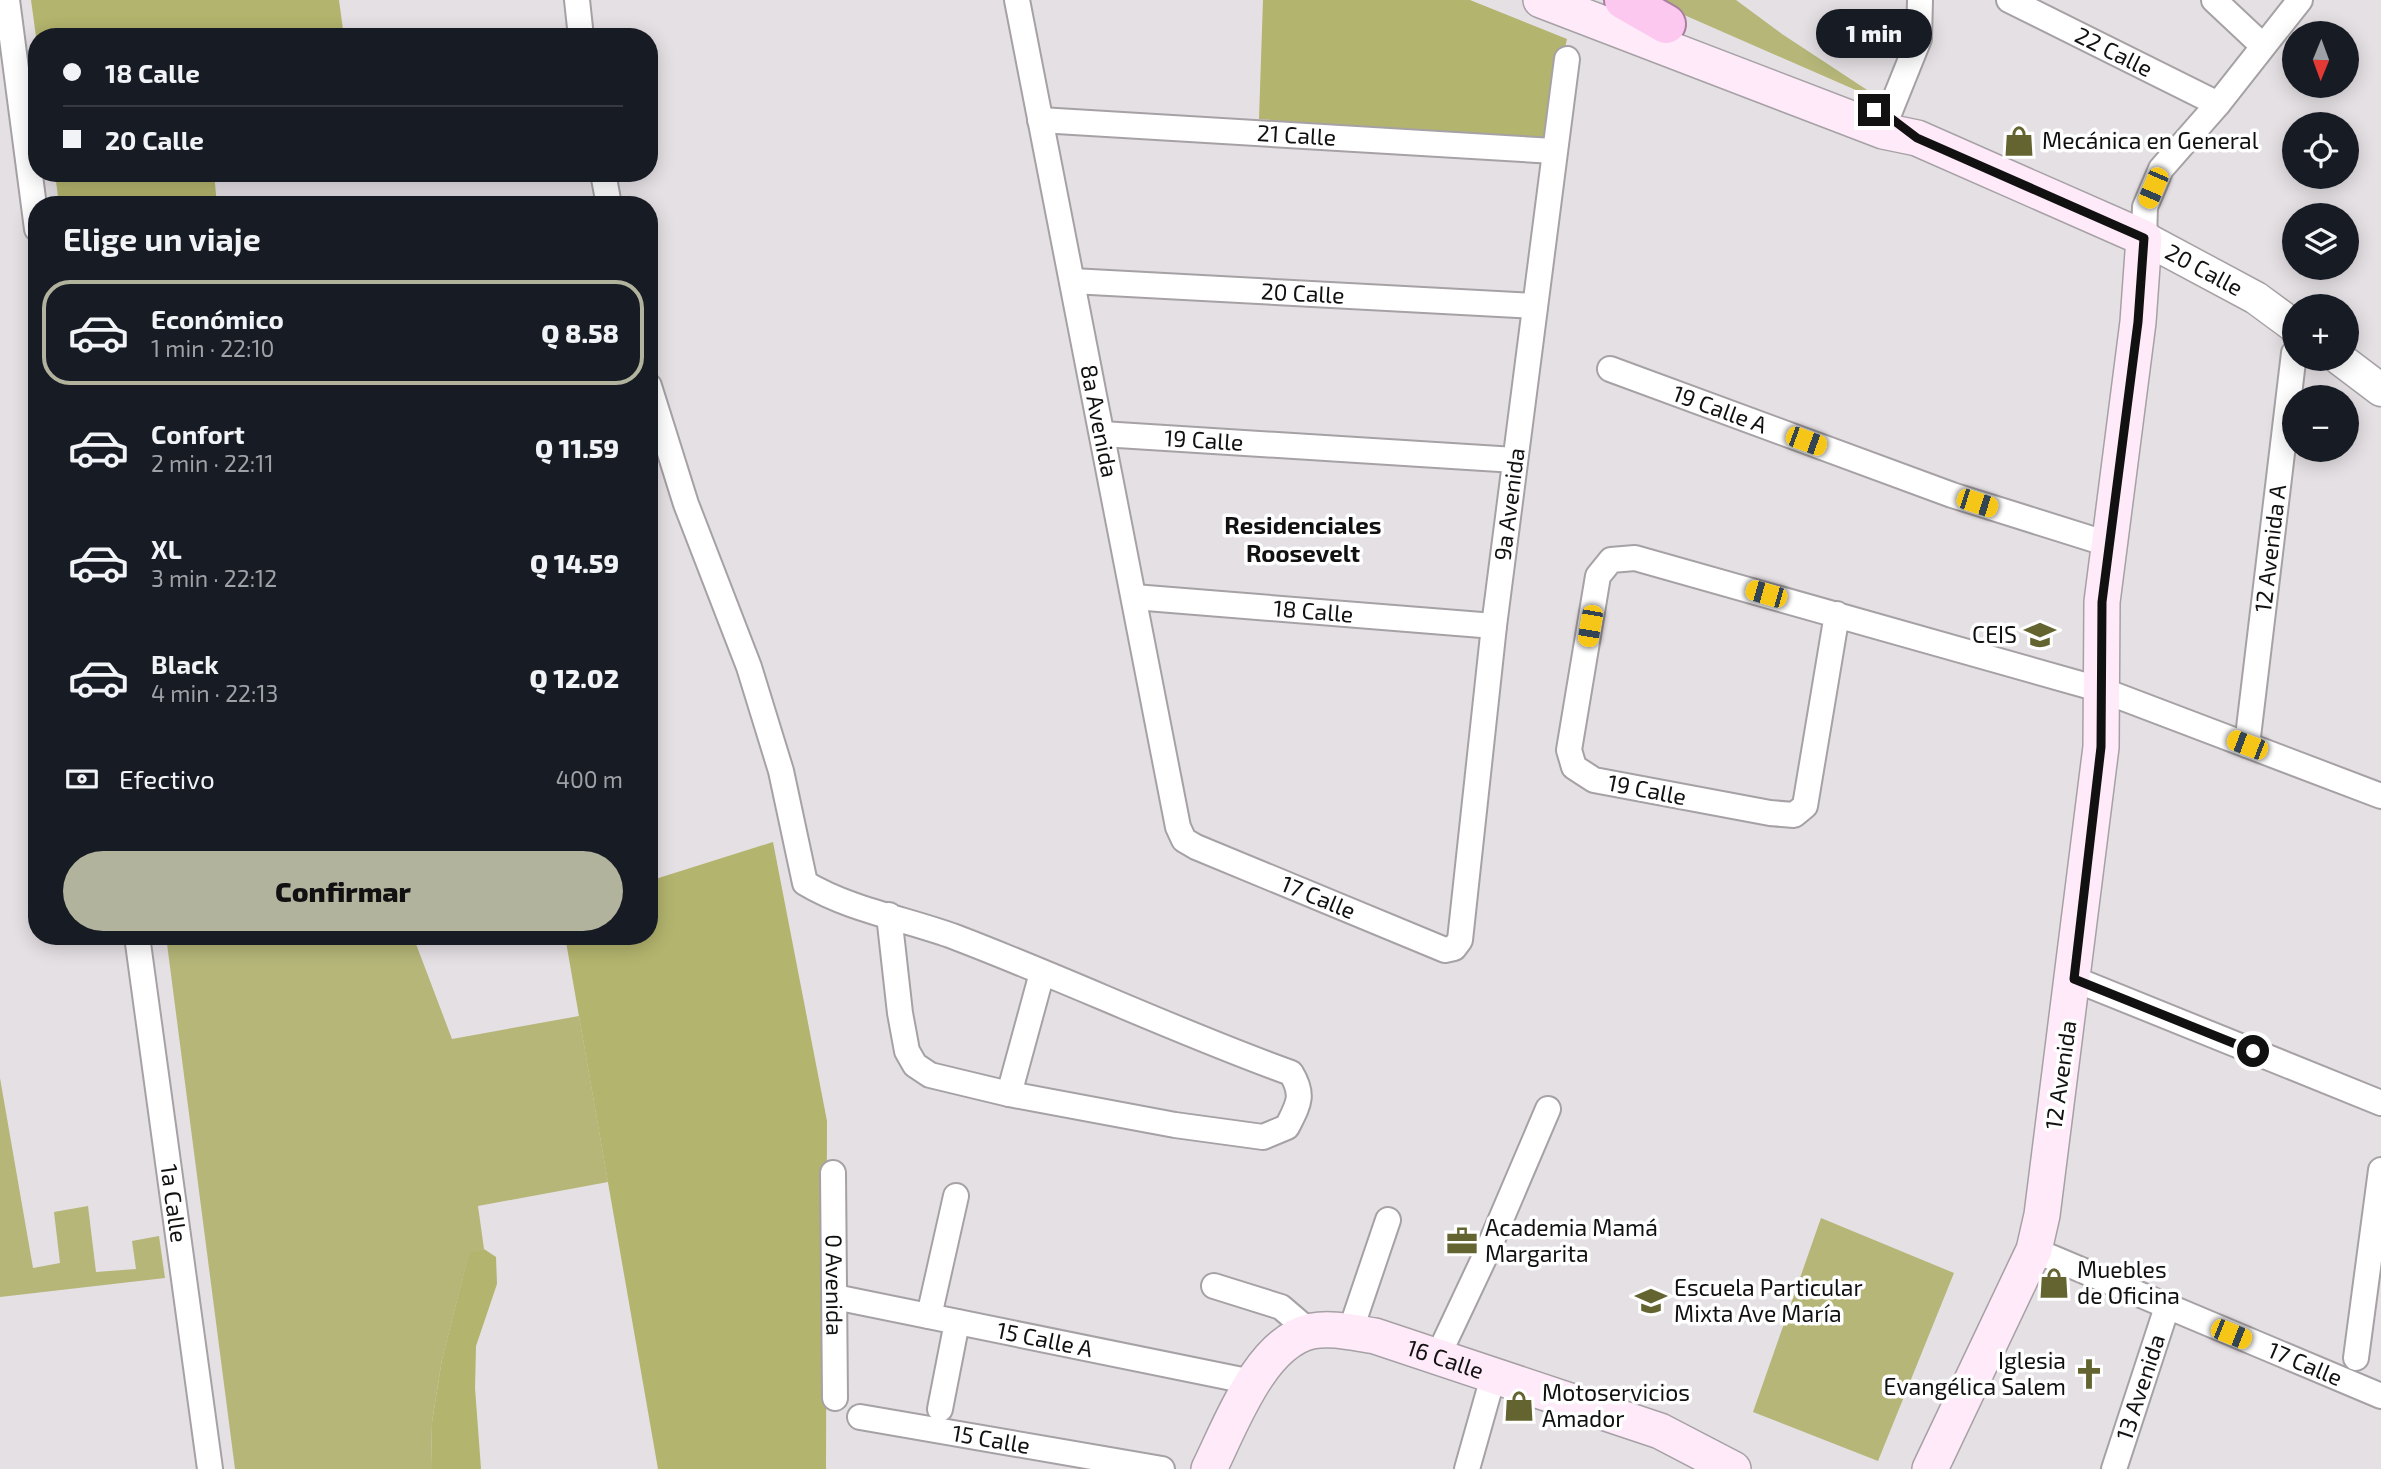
<!DOCTYPE html>
<html lang="es">
<head>
<meta charset="utf-8">
<style>
	body { margin:0; font-family:"Exo 2",sans-serif; background:#20242c; color:#f1f3f6; height:100vh; display:flex; flex-direction:column; font-size:26px; white-space:nowrap }
	* { box-sizing:border-box; margin:0 }
	p { font-size:23px; color:#9ea1a6 }
	.icon { flex:none; width:38px; height:38px; fill:none; stroke:currentColor; stroke-width:2; stroke-linecap:round; stroke-linejoin:round }
	.map { position:relative; flex:1; overflow:hidden }
	.drawer { position:absolute; left:28px; top:196px; width:630px; height:749px; display:flex; flex-direction:column; background:#171b24; border-radius:28px; box-shadow:0 4px 18px #0003 }
	.drawer>* { flex:none }
	.hud { position:absolute; left:28px; top:28px; width:630px; height:154px; border-radius:28px; box-shadow:0 4px 18px #0003; display:grid; align-content:center; height:154px; padding:0 35px; background:#171b24 }
	.needle { width:46px; rotate:181deg }
	.fabs { position:absolute; left:2282px; top:21px; display:grid; gap:14px }
	.fabs a { display:grid; place-items:center; width:77px; height:77px; border-radius:50%; background:#171b24; box-shadow:0 4px 18px #0003; font-size:35px }
	.end { position:absolute; width:32px; height:32px; margin:-16px; border:9px solid #121112; background:#fff; box-shadow:0 0 0 4px #fff }
	.from { border-radius:50% }
	.bubble { position:absolute; height:49px; border-radius:24px; background:#171b24; box-shadow:0 4px 18px #0003; font-size:23px; font-weight:800; line-height:49px; text-align:center }
	.car { position:absolute; width:21px; height:42px; margin:-21px -10px; border-radius:9px; box-shadow:0 0 5px 2px #0007; background:linear-gradient(#f5c518 24%,#345 0 40%,#f5c518 0 76%,#345 0 86%,#f5c518 0) }
	.hud b { display:flex; align-items:center; gap:24px; height:66px; font-size:26px }
	.hud b+b { border-top:2px solid #363941 }
	.hud i { width:18px; height:18px; background:#f1f3f6 }
	ul { padding:0; list-style:none }
	li { display:flex; align-items:center; gap:21px; height:105px; margin:0 14px 10px; padding:0 21px; border:4px solid transparent; border-radius:28px }
	li div { flex:1 }
	li b { display:block; font-size:26px }
	li em { font-style:normal; font-weight:800 }
	li.selected { border-color:#b2b39d }
	li>.icon { width:63px; height:63px; stroke-width:1.5 }
	h2 { padding:0 35px; font-size:32px; line-height:84px }
	.pay { display:flex; align-items:center; gap:18px; height:77px; padding:0 35px; font-size:26px }
	.pay p { margin-inline-start:auto }
	.cta { display:flex; gap:14px; margin-top:auto; padding:14px 35px }
	.cta a { flex:1; height:80px; border-radius:42px; background:#b2b39d; color:#111; font-size:28px; font-weight:800; line-height:80px; text-align:center }
	.map>svg:first-child { display:block }
</style>
</head>
<body>
<div class="map">
<svg width="2381" height="1469" viewBox="0 0 2381 1469">
	<rect width="100%" height="100%" fill="#e5e0e4"/>
	<!-- green -->
	<path fill="#b5b678" d="M 1650,0 L 1736,0 L 1782,34 L 1890,105 Z
		M 166,936 L 413,936 L 452,1039 L 579,1016 L 608,1182 L 478,1206 L 484,1249 L 469,1254 L 442,1359 L 432,1422 L 431,1469 L 235,1469 Z
		M 0,1078 L 33,1268 L 60,1263 L 54,1212 L 88,1206 L 96,1272 L 136,1269 L 132,1241 L 159,1236 L 165,1278 L 0,1297 Z
		M 1821,1218 L 1954,1273 L 1878,1461 L 1753,1412 Z"/>
	<!-- forest -->
	<path fill="#b3b46d" d="M 31,0 L 339,0 L 344,37 L 37,37 L 37,44 Z
		M 1263,0 L 1470,0 L 1567,39 L 1544,142 L 1259,119 Z
		M 55,173 L 214,173 L 217,205 L 59,205 Z
		M 773,842 L 827,1121 L 826,1469 L 658,1469 L 565,936 L 649,936 L 649,881 Z
		M 484,1249 L 496,1257 L 497,1284 L 476,1346 L 475,1388 L 481,1469 L 431,1469 L 432,1422 L 442,1359 L 469,1253 Z"/>
	<g fill="none" stroke-linecap="round" stroke-linejoin="round">
		<defs>
			<g id="minor">
				<path d="M 7,0 L 37,229"/>
				<path d="M 577,0 L 581,37"/>
				<path id="s1" d="M 1017,0 L 1178,827 L 1184,840 L 1196,847 L 1445,950 L 1454,948 L 1460,940 L 1494,626 L 1567,59"/>
				<path id="s2" d="M 2009,0 L 2218,104"/>
				<path d="M 2214,0 L 2263,46"/>
				<path d="M 1888,116 L 1919,39 L 1920,0"/>
				<path id="s3" d="M 1040,120 L 1554,151"/>
				<path d="M 603,173 L 609,205"/>
				<path d="M 2144,238 L 2145,207 L 2161,169 L 2218,104 L 2300,0"/>
				<path id="s4" d="M 1072,281 L 1535,306"/>
				<path id="s5" d="M 1610,369 L 1952,495 L 2108,544"/>
				<path d="M 649,386 L 686,504 L 749,667 L 781,771 L 805,883 C 850,910 906,919 955,937 C 1068,980 1177,1032 1291,1073 C 1305,1096 1298,1105 1287,1127 L 1263,1137 L 1175,1125 L 1009,1094 L 930,1075 L 915,1065 L 907,1051 L 900,1013 L 889,915"/>
				<path id="s6" d="M 1102,434 L 1515,460"/>
				<path id="s7" d="M 1134,597 L 1494,626"/>
				<path d="M 1837,614 L 1805,806 L 1794,815 L 1770,813 L 1594,780 L 1574,767 L 1569,750 L 1598,576 L 1611,560 L 1635,558 L 2102,690 L 2381,796"/>
				<path id="s8" d="M 2247,745 L 2294,353"/>
				<path id="s9" d="M 137,936 L 210,1469"/>
				<path d="M 2074,979 L 2381,1103"/>
				<path d="M 1009,1094 L 1042,973"/>
				<path id="s10" d="M 833,1173 L 835,1398"/>
				<path id="s11" d="M 2034,1250 L 2381,1396"/>
				<path d="M 1214,1286 L 1281,1307 L 1309,1331"/>
				<path id="s12" d="M 835,1297 L 1252,1382"/>
				<path d="M 929,1316 L 956,1196"/>
				<path d="M 1350,1332 L 1388,1220"/>
				<path d="M 1437,1358 L 1487,1252 L 1548,1109"/>
				<path d="M 2356,1358 L 2381,1170"/>
				<path d="M 940,1409 L 957,1322"/>
				<path id="s13" d="M 860,1417 L 1162,1469"/>
				<path d="M 1467,1469 L 1493,1377"/>
				<path id="s14" d="M 2114,1469 L 2167,1307"/>
			</g>
			<g id="tertiary">
				<path id="s15" d="M 2144,238 L 2256,298 L 2294,326"/>
				<path d="M 2340,359 L 2381,390"/>
			</g>
			<g id="secondary">
				<path d="M 1541,0 L 1883,131 L 1917,138 L 2144,238 L 2138,322 L 2102,602 L 2101,747 L 2042,1215 L 2034,1250 L 1930,1469"/>
				<path id="s16" d="M 1209,1469 C 1230,1427 1260,1342 1312,1331 C 1333,1327 1354,1333 1375,1336 L 1660,1431 L 1733,1469"/>
			</g>
			<path id="trunk" d="M 1624,0 L 1666,24"/>
		</defs>
		<!-- minor casing -->
		<use href="#minor" stroke="#a6a1a5" stroke-width="28"/>
		<!-- tertiary casing -->
		<use href="#tertiary" stroke="#a6a1a5" stroke-width="35"/>
		<!-- secondary casing -->
		<use href="#secondary" stroke="#a6a1a5" stroke-width="38"/>
		<!-- trunk casing -->
		<use href="#trunk" stroke="#a97f9f" stroke-width="42"/>
		<!-- minor -->
		<use href="#minor" stroke="#fff" stroke-width="24"/>
		<!-- tertiary -->
		<use href="#tertiary" stroke="#fff" stroke-width="32"/>
		<!-- secondary -->
		<use href="#secondary" stroke="#feeaf9" stroke-width="35"/>
		<!-- trunk -->
		<use href="#trunk" stroke="#fcc8ef" stroke-width="38"/>
	</g>
	<g fill="none" stroke-linecap="round" stroke-linejoin="round">
		<!-- route -->
		<path stroke="#121112" stroke-width="9" d="M 1874,110 L 1888,116 L 1917,138 L 2144,238 L 2138,322 L 2102,602 L 2101,747 L 2074,979 L 2253,1051"/>
	</g>
	<!-- icons -->
	<defs>
		<symbol id="shop-bare" viewBox="-9 -9 18 18"><path d="M-5-2.5h2.3a2.7 3.5 0 0 1 5.4 0H5L5.5 6h-11ZM-1.5-2.5h3a1.5 2.3 0 0 0-3 0Z" fill="#646431" stroke="#fff" stroke-width="2.5" paint-order="stroke"/></symbol>
		<symbol id="school-bare" viewBox="-9 -9 18 18"><path d="M0-5L7-2L0 1L-7-2ZM-4 1L0 2.5L4 1V4Q0 6-4 4Z" fill="#646431" stroke="#fff" stroke-width="2.5" paint-order="stroke"/></symbol>
		<symbol id="office-bare" viewBox="-9 -9 18 18"><path d="M-6-3h4V-5.5h4V-3h4V5H-6ZM-1-4.5V-3h2v-1.5ZM-6 0V1H6V0Z" fill="#646431" stroke="#fff" stroke-width="2.5" paint-order="stroke"/></symbol>
		<symbol id="church-bare" viewBox="-9 -9 18 18"><path d="M-1.2-6h2.4v3.5h3.3v2.4h-3.3V6h-2.4V-.1h-3.3v-2.4h3.3Z" fill="#646431" stroke="#fff" stroke-width="2.5" paint-order="stroke"/></symbol>
	</defs>
	<g fill-rule="evenodd">
		<use href="#shop-bare" x="1997" y="119" width="44" height="44"/>
		<use href="#school-bare" x="2018" y="613" width="44" height="44"/>
		<use href="#office-bare" x="1440" y="1219" width="44" height="44"/>
		<use href="#shop-bare" x="2032" y="1261" width="44" height="44"/>
		<use href="#school-bare" x="1629" y="1279" width="44" height="44"/>
		<use href="#church-bare" x="2067" y="1352" width="44" height="44"/>
		<use href="#shop-bare" x="1497" y="1384" width="44" height="44"/>
	</g>
	<g text-anchor="middle" stroke-width="7" stroke-linejoin="round" paint-order="stroke">
		<!-- street labels -->
		<g font-size="23" fill="#121112" stroke="#fff">
			<text dy="8" stroke="none"><textPath href="#s2" startOffset="117">22 Calle</textPath></text>
			<text dy="8" stroke="none"><textPath href="#s3" startOffset="257">21 Calle</textPath></text>
			<text dy="8" stroke="none"><textPath href="#s15" startOffset="68">20 Calle</textPath></text>
			<text dy="8" stroke="none"><textPath href="#s4" startOffset="231">20 Calle</textPath></text>
			<text dy="8" stroke="none"><textPath href="#s5" startOffset="117">19 Calle A</textPath></text>
			<text dy="8" stroke="none"><textPath href="#s1" startOffset="429">8a Avenida</textPath></text>
			<text dy="8" stroke="none"><textPath href="#s6" startOffset="102">19 Calle</textPath></text>
			<text dy="8" stroke="none"><textPath href="#s1" startOffset="1598">9a Avenida</textPath></text>
			<text dy="8" stroke="none"><textPath href="#s8" startOffset="198">12 Avenida A</textPath></text>
			<text dy="8" stroke="none"><textPath href="#s7" startOffset="180">18 Calle</textPath></text>
			<text transform="translate(1647 790) rotate(11)" y="8">19 Calle</text>
			<text dy="8" stroke="none"><textPath href="#s1" startOffset="1003">17 Calle</textPath></text>
			<text transform="translate(2061 1075) rotate(-82)" y="8">12 Avenida</text>
			<text dy="8" stroke="none"><textPath href="#s9" startOffset="270">1a Calle</textPath></text>
			<text dy="8" stroke="none"><textPath href="#s10" startOffset="112">0 Avenida</textPath></text>
			<text dy="8" stroke="none"><textPath href="#s12" startOffset="214">15 Calle A</textPath></text>
			<text dy="8" stroke="none"><textPath href="#s16" startOffset="315">16 Calle</textPath></text>
			<text dy="8" stroke="none"><textPath href="#s11" startOffset="294">17 Calle</textPath></text>
			<text dy="8" stroke="none"><textPath href="#s14" startOffset="86">13 Avenida</textPath></text>
			<text dy="8" stroke="none"><textPath href="#s13" startOffset="133">15 Calle</textPath></text>
		</g>
		<!-- poi labels -->
		<g font-size="23" fill="#121112" stroke="#fff" text-anchor="start">
			<text x="2042" y="149">Mecánica en General</text>
			<text x="2017" y="643" text-anchor="end">CEIS</text>
			<text x="1485" y="1236">Academia Mamá<tspan x="1485" dy="26">Margarita</tspan></text>
			<text x="2077" y="1278">Muebles<tspan x="2077" dy="26">de Oficina</tspan></text>
			<text x="1674" y="1296">Escuela Particular<tspan x="1674" dy="26">Mixta Ave María</tspan></text>
			<text x="2066" y="1369" text-anchor="end">Iglesia<tspan x="2066" dy="26">Evangélica Salem</tspan></text>
			<text x="1542" y="1401">Motoservicios<tspan x="1542" dy="26">Amador</tspan></text>
		</g>
		<!-- neighbourhood labels -->
		<g font-size="24" font-weight="bold" fill="#121112" stroke="#fff">
			<text x="1303" y="534">Residenciales<tspan x="1303" dy="28">Roosevelt</tspan></text>
		</g>
	</g>
</svg>
<div class="fabs">
<a><svg class="needle" viewBox="-14 -14 28 28"><path d="M0-13l5 13h-10z" fill="#e53935"/><path d="M0 13l5-13h-10z" fill="#9ea1a6"/></svg></a>
<a><svg class="icon" aria-label="locate" viewBox="0 0 24 24"><circle cx="12" cy="12" r="6"/><path d="M12 2v4M12 18v4M2 12h4M18 12h4"/></svg></a>
<a><svg class="icon" aria-label="layers" viewBox="0 0 24 24"><path d="M12 4l9 5-9 5-9-5zM3 14l9 5 9-5"/></svg></a>
<a>+</a>
<a>−</a>
</div>
<i class="end from" style="left:2253px;top:1051px"></i>
<i class="end" style="left:1874px;top:110px"></i>
<div class="bubble" style="left:1816px;top:9px;width:116px">1 min</div>
<i class="car" style="left:2153px;top:188px;rotate:203deg"></i>
<i class="car" style="left:1806px;top:441px;rotate:110deg"></i>
<i class="car" style="left:1977px;top:503px;rotate:108deg"></i>
<i class="car" style="left:1766px;top:594px;rotate:286deg"></i>
<i class="car" style="left:1590px;top:626px;rotate:190deg"></i>
<i class="car" style="left:2247px;top:745px;rotate:291deg"></i>
<i class="car" style="left:2231px;top:1334px;rotate:112deg"></i>
<div class="hud">
<b><i class="from"></i>18 Calle</b>
<b><i></i>20 Calle</b>
</div>
<section class="drawer">
<h2>Elige un viaje</h2>
<ul>
<li class="selected"><svg class="icon" aria-label="car" viewBox="0 0 24 24"><path d="M5 17H2v-5l4-1 3-4h7l3 4 3 1v5h-3M9 17h6M6 11h13"/><circle cx="7" cy="17" r="2"/><circle cx="17" cy="17" r="2"/></svg><div><b>Económico</b><p>1 min · 22:10</p></div><em>Q 8.58</em></li>
<li><svg class="icon" aria-label="car" viewBox="0 0 24 24"><path d="M5 17H2v-5l4-1 3-4h7l3 4 3 1v5h-3M9 17h6M6 11h13"/><circle cx="7" cy="17" r="2"/><circle cx="17" cy="17" r="2"/></svg><div><b>Confort</b><p>2 min · 22:11</p></div><em>Q 11.59</em></li>
<li><svg class="icon" aria-label="car" viewBox="0 0 24 24"><path d="M5 17H2v-5l4-1 3-4h7l3 4 3 1v5h-3M9 17h6M6 11h13"/><circle cx="7" cy="17" r="2"/><circle cx="17" cy="17" r="2"/></svg><div><b>XL</b><p>3 min · 22:12</p></div><em>Q 14.59</em></li>
<li><svg class="icon" aria-label="car" viewBox="0 0 24 24"><path d="M5 17H2v-5l4-1 3-4h7l3 4 3 1v5h-3M9 17h6M6 11h13"/><circle cx="7" cy="17" r="2"/><circle cx="17" cy="17" r="2"/></svg><div><b>Black</b><p>4 min · 22:13</p></div><em>Q 12.02</em></li>
</ul>
<div class="pay"><svg class="icon" aria-label="cash" viewBox="0 0 24 24"><path d="M3 7h18v10H3z"/><circle cx="12" cy="12" r="2"/></svg>Efectivo<p>400 m</p></div>
<div class="cta"><a>Confirmar</a></div>
</section>
</div>
</body>
</html>
